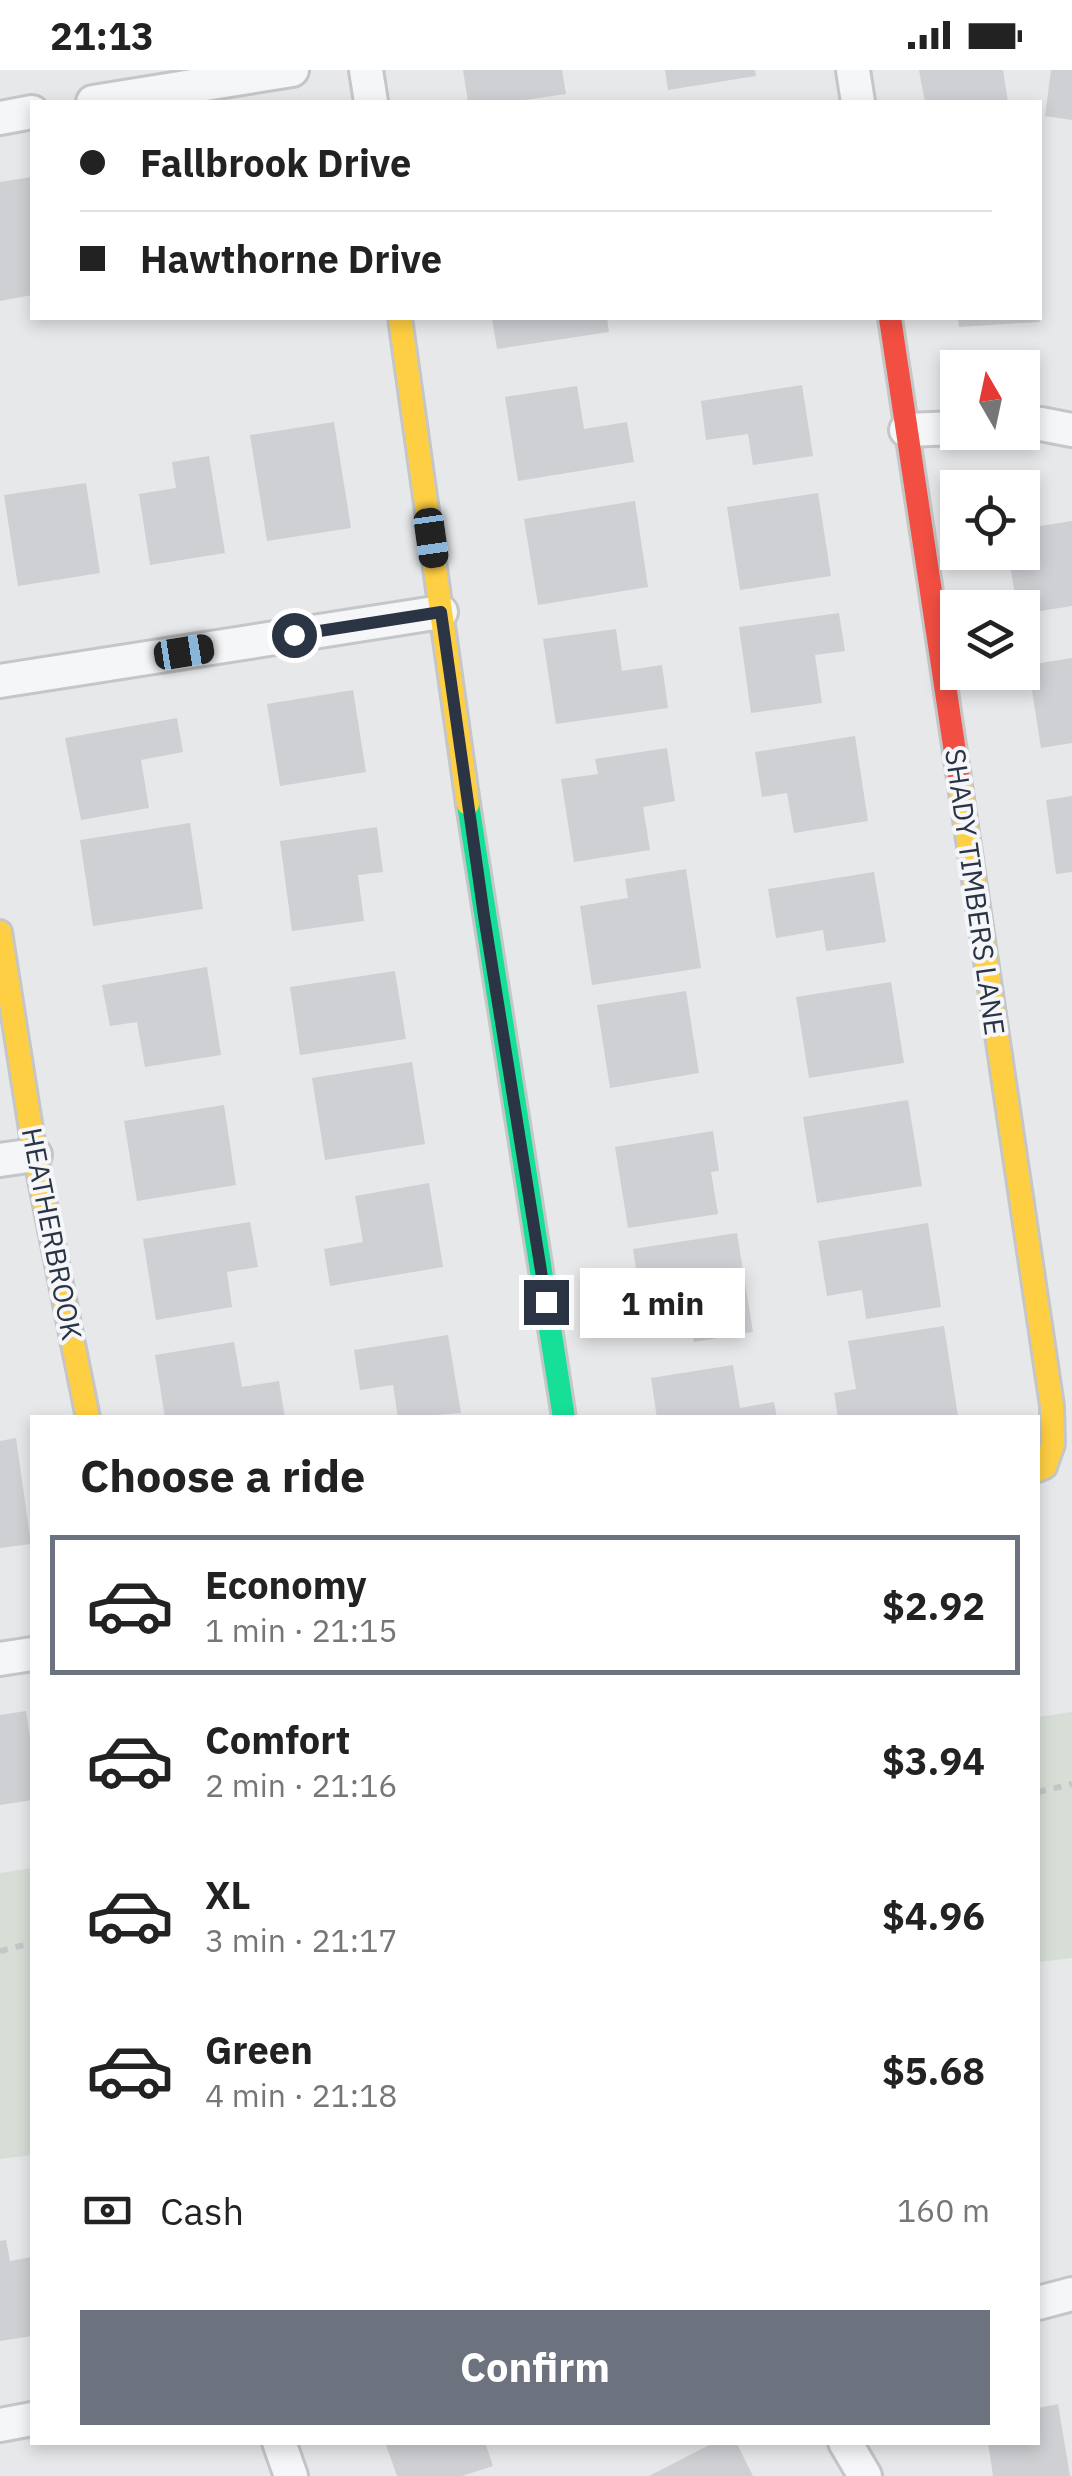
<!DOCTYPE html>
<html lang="en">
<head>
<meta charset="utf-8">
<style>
	body { margin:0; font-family:"IBM Plex Sans",sans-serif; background:#f2f2f2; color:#222; height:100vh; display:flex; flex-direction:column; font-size:38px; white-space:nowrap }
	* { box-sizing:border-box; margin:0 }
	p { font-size:32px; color:#767676 }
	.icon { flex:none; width:55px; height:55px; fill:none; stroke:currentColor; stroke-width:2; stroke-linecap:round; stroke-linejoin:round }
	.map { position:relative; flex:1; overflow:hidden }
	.side { position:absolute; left:30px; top:1345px; width:1010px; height:1030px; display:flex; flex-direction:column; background:#fff; border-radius:0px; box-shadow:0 5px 15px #0003 }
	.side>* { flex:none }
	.banner { position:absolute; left:30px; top:30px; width:1012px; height:220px; border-radius:0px; box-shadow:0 5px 15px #0003; display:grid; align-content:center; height:220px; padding:0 50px; background:#fff }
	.needle { width:65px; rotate:351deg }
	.tools { position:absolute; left:940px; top:280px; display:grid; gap:20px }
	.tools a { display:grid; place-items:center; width:100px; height:100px; border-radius:0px; background:#fff; box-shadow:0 5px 15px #0003; font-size:50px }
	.end { position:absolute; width:45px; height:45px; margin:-22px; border:12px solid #2b3445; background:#fff; box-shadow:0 0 0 5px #fff }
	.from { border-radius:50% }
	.bubble { position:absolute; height:70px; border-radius:0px; background:#fff; box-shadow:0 5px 15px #0003; font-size:32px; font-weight:700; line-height:70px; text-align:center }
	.car { position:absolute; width:30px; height:60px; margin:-30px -15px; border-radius:12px; box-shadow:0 0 8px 2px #0007; background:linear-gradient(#222 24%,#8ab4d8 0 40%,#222 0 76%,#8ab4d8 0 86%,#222 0) }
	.banner b { display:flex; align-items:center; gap:35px; height:95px; font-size:38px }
	.banner b+b { border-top:2px solid #e0e0e0 }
	.banner i { width:25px; height:25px; background:#222 }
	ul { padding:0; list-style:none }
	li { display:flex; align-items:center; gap:30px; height:140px; margin:0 20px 15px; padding:0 30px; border:5px solid transparent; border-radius:0px }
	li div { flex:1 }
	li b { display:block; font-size:38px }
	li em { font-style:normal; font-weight:700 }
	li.active { border-color:#6c737f }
	li>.icon { width:90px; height:90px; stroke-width:1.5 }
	h2 { padding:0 50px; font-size:45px; line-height:120px }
	.pay { display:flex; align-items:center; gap:25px; height:110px; padding:0 50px; font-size:38px }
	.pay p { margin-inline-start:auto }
	.button { display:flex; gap:20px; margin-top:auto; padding:20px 50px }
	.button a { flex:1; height:115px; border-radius:0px; background:#6c737f; color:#fff; font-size:40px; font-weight:700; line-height:115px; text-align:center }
	.status { display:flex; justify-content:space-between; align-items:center; height:70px; padding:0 50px; background:#fff; direction:ltr }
	.status svg { height:28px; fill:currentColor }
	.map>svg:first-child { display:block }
</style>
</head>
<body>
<div class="status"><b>21:13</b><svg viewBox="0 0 49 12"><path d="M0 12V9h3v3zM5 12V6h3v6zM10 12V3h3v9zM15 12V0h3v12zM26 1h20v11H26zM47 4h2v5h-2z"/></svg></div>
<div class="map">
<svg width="1072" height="2406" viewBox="0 0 1072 2406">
	<rect width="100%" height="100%" fill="#e6e8ea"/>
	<!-- green -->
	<path fill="#d6ded6" d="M 1072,1642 L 1072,1888 L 1038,1892 L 1038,1647 Z
		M 32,1798 L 32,2085 L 0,2089 L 0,1803 Z"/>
	<!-- building -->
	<path fill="#ced0d3" d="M 463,0 L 562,0 L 566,24 L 511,32 L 468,32 Z
		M 665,0 L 755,0 L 756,6 L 668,20 Z
		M 919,0 L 1003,0 L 1008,32 L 925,32 Z
		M 1051,0 L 1072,0 L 1072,50 L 1045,46 Z
		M 32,107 L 32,225 L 0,231 L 0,112 Z
		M 492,248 L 607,248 L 609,262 L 497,279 Z
		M 958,248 L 1039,248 L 1040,252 L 959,257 Z
		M 802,315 L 813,386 L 753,395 L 748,364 L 706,370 L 701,331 Z
		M 577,316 L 584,359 L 627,352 L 634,392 L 518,411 L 505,327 Z
		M 334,352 L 351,458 L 267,471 L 250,365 Z
		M 209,386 L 225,483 L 150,495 L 139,424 L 176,418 L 172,392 Z
		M 86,413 L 100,503 L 18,516 L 4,425 Z
		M 818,423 L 831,506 L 740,520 L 727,437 Z
		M 635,431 L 648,517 L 538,535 L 524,449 Z
		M 1072,451 L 1072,536 L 1022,544 L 1022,538 L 1017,538 L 1008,482 L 1022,482 L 1022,459 Z
		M 839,543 L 845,581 L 815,585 L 822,633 L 751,643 L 739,557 Z
		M 616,559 L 622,601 L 662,595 L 668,638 L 556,654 L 543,569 Z
		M 1072,588 L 1072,673 L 1041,678 L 1028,595 Z
		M 353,620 L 366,702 L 280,716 L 267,634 Z
		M 177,648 L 183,682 L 141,690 L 149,738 L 81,750 L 65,668 Z
		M 855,666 L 868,751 L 794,763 L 787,723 L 762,727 L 755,682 Z
		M 667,678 L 675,731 L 643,737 L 650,780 L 574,792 L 561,709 L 598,704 L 595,689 Z
		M 1072,726 L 1072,802 L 1056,804 L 1046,730 Z
		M 190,753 L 203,839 L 93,856 L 80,770 Z
		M 377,757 L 383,802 L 358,805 L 364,851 L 292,861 L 280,771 Z
		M 686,799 L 701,898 L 592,915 L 580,836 L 628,828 L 625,809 Z
		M 874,802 L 886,872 L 826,881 L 823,860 L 776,868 L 768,819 Z
		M 207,897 L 221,985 L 145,997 L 137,952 L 110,956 L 102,915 Z
		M 395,901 L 406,969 L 300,985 L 290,917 Z
		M 891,912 L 904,993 L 809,1008 L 796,927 Z
		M 686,921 L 699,1003 L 610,1018 L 597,935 Z
		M 412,992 L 425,1074 L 325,1090 L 312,1008 Z
		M 908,1030 L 922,1116 L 817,1133 L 803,1047 Z
		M 224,1035 L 236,1115 L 137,1131 L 124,1051 Z
		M 713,1061 L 719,1101 L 711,1102 L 718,1144 L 628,1158 L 615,1077 Z
		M 429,1113 L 443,1197 L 330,1216 L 324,1179 L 363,1172 L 355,1126 Z
		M 250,1152 L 258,1197 L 227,1202 L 232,1237 L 156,1250 L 143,1169 Z
		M 928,1153 L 941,1237 L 866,1249 L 862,1220 L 827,1226 L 818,1171 Z
		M 737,1163 L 753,1262 L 694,1272 L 690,1246 L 645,1254 L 633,1179 Z
		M 944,1256 L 958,1346 L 838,1348 L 834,1323 L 856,1319 L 848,1271 Z
		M 448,1265 L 461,1343 L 398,1348 L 393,1315 L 360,1320 L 354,1280 Z
		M 234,1272 L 242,1317 L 279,1311 L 285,1348 L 165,1348 L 155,1285 Z
		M 733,1295 L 740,1338 L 774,1332 L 777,1348 L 657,1348 L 651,1308 Z
		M 16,1368 L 31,1474 L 0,1478 L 0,1371 Z
		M 26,1641 L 32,1680 L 32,1730 L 0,1735 L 0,1645 Z
		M 6,2170 L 10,2191 L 32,2187 L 32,2266 L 0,2271 L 0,2171 Z
		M 1058,2334 L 1070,2406 L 993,2406 L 988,2372 L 1038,2372 L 1038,2338 Z
		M 385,2372 L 485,2372 L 493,2396 L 462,2406 L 397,2406 Z
		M 715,2372 L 736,2372 L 753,2406 L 649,2406 Z"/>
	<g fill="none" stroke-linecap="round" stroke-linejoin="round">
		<defs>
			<path id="street" d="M 366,0 L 371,32
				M 853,0 L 858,32
				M 93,32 L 292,0
				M 0,48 L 32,42
				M 1022,355 L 1041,354 L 1072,360
				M 906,360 L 958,358
				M 0,611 L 441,542
				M 0,1090 L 35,1085
				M 0,1589 L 32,1584
				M 1038,2233 L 1072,2224
				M 0,2355 L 32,2349
				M 279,2372 L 291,2406
				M 845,2372 L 865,2406"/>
			<path id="fast" d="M 468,734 L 564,1348"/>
			<path id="slow" d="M 400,248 L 468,734
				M 958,702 L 1052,1336 L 1053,1374 L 1045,1397 L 1038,1400
				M 0,862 L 35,1085 L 88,1348"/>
			<path id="jam" d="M 890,248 L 958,702"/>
		</defs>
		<!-- street casing -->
		<use href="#street" stroke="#c4c6c8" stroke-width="38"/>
		<!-- fast casing -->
		<use href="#fast" stroke="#c4c6c8" stroke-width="28"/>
		<!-- slow casing -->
		<use href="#slow" stroke="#c4c6c8" stroke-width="28"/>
		<!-- jam casing -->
		<use href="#jam" stroke="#c4c6c8" stroke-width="28"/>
		<!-- path -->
		<path stroke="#c5c6ca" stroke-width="6" stroke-dasharray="8 8" stroke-linecap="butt" d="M 1038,1722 L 1072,1714
			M 0,1881 L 32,1873"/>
		<!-- street -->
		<use href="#street" stroke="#f5f6f7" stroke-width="32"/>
		<!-- fast -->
		<use href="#fast" stroke="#16e098" stroke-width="22"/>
		<!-- slow -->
		<use href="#slow" stroke="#ffcf43" stroke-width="22"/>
		<!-- jam -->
		<use href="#jam" stroke="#f24e42" stroke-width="22"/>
	</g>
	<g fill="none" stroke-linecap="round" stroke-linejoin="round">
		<!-- route -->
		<path stroke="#2b3445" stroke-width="12" d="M 294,565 L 441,542 L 484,846 L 546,1232"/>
	</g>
	<g text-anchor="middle" stroke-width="8" stroke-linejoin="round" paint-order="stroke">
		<!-- street labels -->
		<g font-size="28" fill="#2b3445" stroke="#f4f6f9">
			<text transform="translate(975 822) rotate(82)" y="10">SHADY TIMBERS LANE</text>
			<text transform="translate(52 1164) rotate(79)" y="10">HEATHERBROOK</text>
		</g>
	</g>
</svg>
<div class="tools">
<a><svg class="needle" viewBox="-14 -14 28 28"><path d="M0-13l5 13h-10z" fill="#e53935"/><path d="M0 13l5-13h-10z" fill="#767676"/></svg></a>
<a><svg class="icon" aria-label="locate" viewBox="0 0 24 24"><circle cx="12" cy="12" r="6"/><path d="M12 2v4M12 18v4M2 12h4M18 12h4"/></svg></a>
<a><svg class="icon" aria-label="layers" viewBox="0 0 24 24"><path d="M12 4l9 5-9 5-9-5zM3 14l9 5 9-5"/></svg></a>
</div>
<i class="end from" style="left:294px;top:565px"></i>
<i class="end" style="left:546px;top:1232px"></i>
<div class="bubble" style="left:580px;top:1198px;width:165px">1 min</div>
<i class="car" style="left:431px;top:468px;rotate:172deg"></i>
<i class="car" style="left:184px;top:582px;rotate:81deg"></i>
<div class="banner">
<b><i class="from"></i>Fallbrook Drive</b>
<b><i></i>Hawthorne Drive</b>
</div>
<section class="side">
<h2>Choose a ride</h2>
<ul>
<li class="active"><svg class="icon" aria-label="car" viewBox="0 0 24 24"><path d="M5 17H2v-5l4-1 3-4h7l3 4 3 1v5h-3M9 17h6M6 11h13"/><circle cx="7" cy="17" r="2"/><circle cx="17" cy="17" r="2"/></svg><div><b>Economy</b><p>1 min · 21:15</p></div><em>$2.92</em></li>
<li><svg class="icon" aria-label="car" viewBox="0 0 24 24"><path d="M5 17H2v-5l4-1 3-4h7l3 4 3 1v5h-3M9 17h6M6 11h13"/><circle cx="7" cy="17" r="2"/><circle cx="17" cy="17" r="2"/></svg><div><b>Comfort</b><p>2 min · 21:16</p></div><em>$3.94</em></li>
<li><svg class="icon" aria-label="car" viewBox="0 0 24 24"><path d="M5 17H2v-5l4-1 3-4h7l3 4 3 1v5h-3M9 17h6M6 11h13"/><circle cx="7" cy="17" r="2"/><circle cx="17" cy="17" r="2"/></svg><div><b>XL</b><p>3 min · 21:17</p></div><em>$4.96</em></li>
<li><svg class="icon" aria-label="car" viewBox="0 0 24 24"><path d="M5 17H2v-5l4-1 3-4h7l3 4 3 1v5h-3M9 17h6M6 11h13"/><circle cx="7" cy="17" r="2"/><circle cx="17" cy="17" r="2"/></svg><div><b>Green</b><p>4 min · 21:18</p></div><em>$5.68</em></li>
</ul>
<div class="pay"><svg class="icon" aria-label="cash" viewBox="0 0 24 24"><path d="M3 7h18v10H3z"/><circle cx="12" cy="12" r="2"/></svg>Cash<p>160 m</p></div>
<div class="button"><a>Confirm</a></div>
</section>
</div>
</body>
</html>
